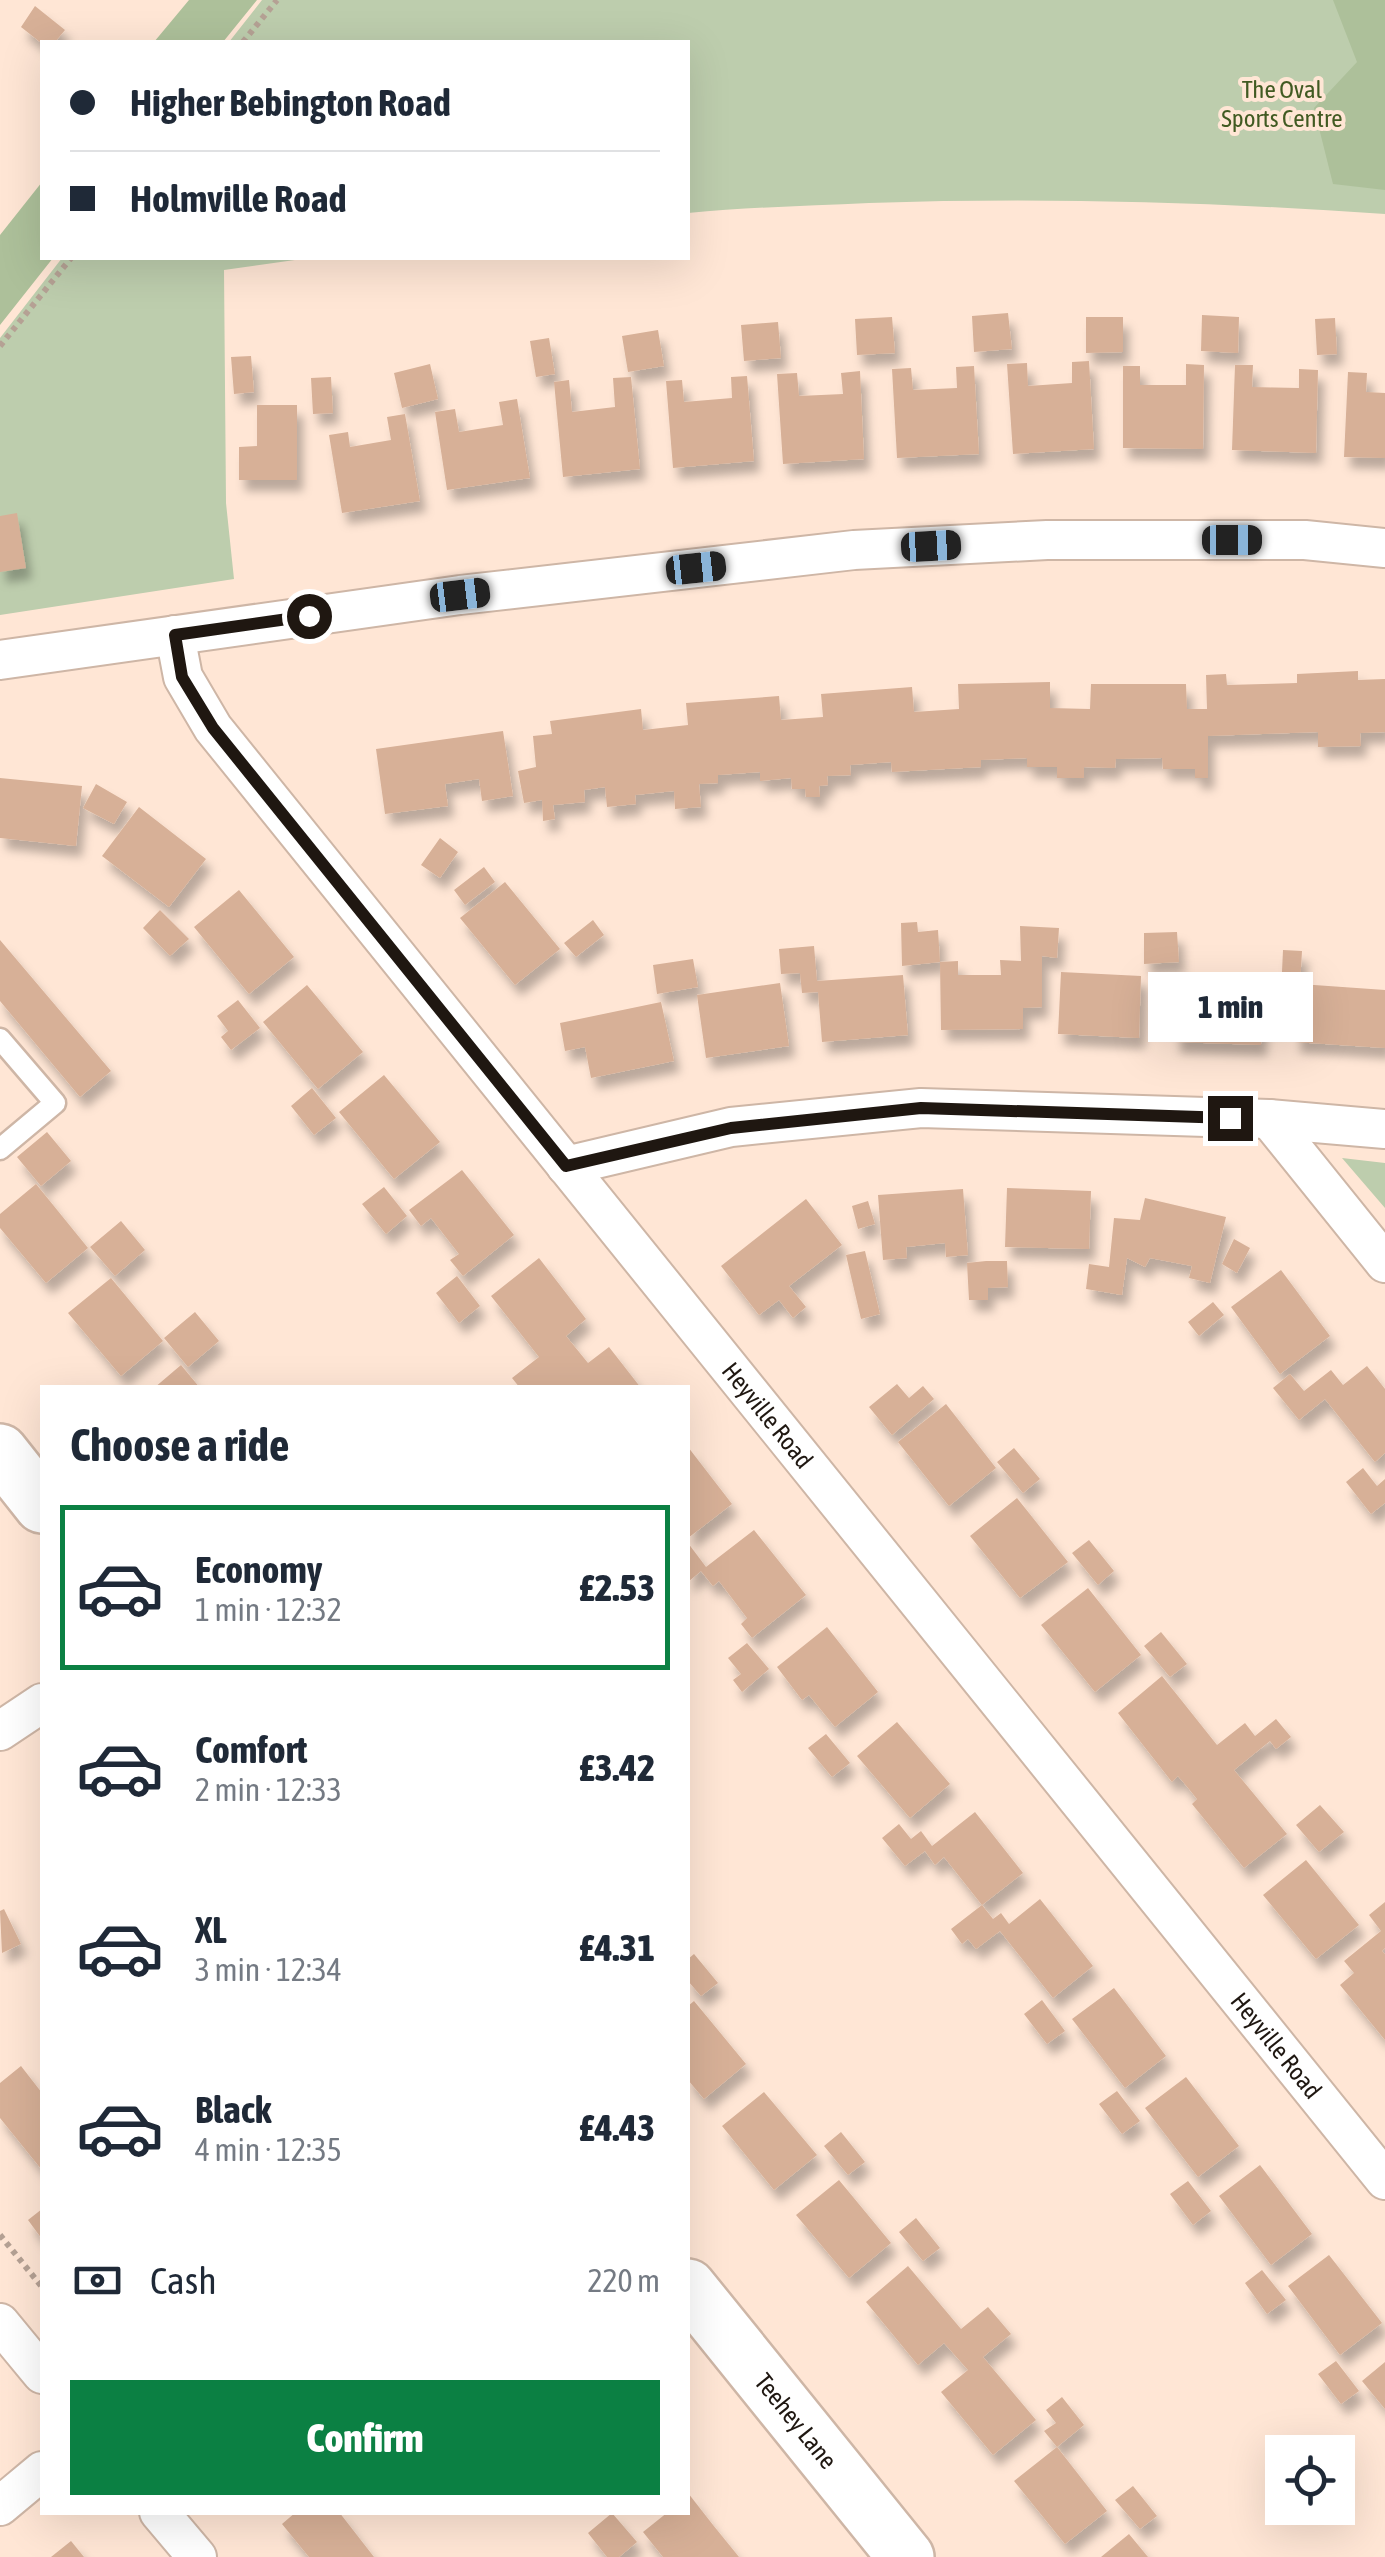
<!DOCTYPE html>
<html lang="en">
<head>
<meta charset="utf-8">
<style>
	body { margin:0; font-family:"Asap Condensed",sans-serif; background:#f2f2f3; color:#1f2937; height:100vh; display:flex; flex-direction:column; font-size:38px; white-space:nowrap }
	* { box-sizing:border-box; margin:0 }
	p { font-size:32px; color:#747a83 }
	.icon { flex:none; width:55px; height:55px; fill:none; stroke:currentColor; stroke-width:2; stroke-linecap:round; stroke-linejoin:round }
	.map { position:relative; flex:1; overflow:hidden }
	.sheet { position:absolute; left:40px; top:1385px; width:650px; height:1130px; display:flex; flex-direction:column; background:#fff; border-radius:0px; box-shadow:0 10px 40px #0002 }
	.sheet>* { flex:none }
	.hud { position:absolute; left:40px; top:40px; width:650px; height:220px; border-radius:0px; box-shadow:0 10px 40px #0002; display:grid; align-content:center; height:220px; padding:0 30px; background:#fff }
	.buttons { position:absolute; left:1265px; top:2435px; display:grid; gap:20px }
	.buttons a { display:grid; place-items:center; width:90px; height:90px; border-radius:0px; background:#fff; box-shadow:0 10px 40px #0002; font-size:50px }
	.end { position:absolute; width:45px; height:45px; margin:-22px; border:12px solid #1f1711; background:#fff; box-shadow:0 0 0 5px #fff }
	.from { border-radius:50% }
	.bubble { position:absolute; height:70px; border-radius:0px; background:#fff; box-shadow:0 10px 40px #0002; font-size:32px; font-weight:800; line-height:70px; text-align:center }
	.car { position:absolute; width:30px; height:60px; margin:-30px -15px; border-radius:12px; box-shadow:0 0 8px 2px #0007; background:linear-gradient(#222 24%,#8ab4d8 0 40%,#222 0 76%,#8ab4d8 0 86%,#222 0) }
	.hud b { display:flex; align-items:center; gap:35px; height:95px; font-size:38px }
	.hud b+b { border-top:2px solid #e0e1e3 }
	.hud i { width:25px; height:25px; background:#1f2937 }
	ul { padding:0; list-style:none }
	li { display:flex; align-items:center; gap:30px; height:165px; margin:0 20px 15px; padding:0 10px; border:5px solid transparent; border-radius:0px }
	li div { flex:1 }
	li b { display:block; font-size:38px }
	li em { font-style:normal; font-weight:800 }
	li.on { border-color:#0b8043 }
	li>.icon { width:90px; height:90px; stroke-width:1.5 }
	h2 { padding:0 30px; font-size:45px; line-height:120px }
	.pay { display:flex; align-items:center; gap:25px; height:110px; padding:0 30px; font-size:38px }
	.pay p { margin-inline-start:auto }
	.cta { display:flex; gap:20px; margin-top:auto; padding:20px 30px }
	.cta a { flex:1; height:115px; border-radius:0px; background:#0b8043; color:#fff; font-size:40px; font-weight:800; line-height:115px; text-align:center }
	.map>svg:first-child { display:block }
</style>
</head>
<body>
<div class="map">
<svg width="1385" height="2557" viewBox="0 0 1385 2557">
	<defs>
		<filter id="shadow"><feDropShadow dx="6" dy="11" stdDeviation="5" flood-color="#0004"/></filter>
	</defs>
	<rect width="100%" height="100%" fill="#ffe6d5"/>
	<!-- green -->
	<path fill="#bdcdad" d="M 262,0 L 1385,0 L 1385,214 C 1213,202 1041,197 869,203 C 809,206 748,207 688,213 L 688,42 L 229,42 Z
		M 62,258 L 309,258 L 224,270 L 226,503 L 234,579 L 0,615 L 0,338 Z
		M 1342,1158 L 1385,1163 L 1385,1208 Z"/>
	<!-- forest -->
	<path fill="#adc09a" d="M 189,0 L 257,0 L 223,42 L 154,42 Z
		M 1333,0 L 1385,0 L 1385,190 L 1333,184 L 1314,108 L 1357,62 Z
		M 42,182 L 42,258 L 53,258 L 0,325 L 0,235 Z"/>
	<!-- building -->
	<path fill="#d7b097" filter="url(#shadow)" d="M 35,6 L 65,30 L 55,42 L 40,42 L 21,27 Z
		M 1008,313 L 1012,349 L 974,352 L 972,316 Z
		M 1202,315 L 1239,317 L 1238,353 L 1201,351 Z
		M 892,317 L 895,353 L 857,355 L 855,319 Z
		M 1086,317 L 1123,317 L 1123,352 L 1086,353 Z
		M 1335,318 L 1337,354 L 1317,355 L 1315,319 Z
		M 778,322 L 781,358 L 744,361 L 741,325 Z
		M 658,330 L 664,366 L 628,372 L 622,336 Z
		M 549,338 L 555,374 L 536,377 L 530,341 Z
		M 251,356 L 254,392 L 234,394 L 231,357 Z
		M 1089,361 L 1094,449 L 1013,454 L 1007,364 L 1027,363 L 1028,386 L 1072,383 L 1072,362 Z
		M 430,364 L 438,399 L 402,408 L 394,373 Z
		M 1186,364 L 1204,365 L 1203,449 L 1123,448 L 1123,366 L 1140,366 L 1140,385 L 1186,385 Z
		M 1235,365 L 1253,365 L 1252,387 L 1299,388 L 1299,369 L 1318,370 L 1316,453 L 1232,450 Z
		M 974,366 L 979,454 L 897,458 L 892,369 L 911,368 L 913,390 L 957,388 L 956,367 Z
		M 860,371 L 864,459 L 783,464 L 777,374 L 797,373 L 799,396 L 843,394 L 841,373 Z
		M 1348,372 L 1367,373 L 1366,392 L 1385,393 L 1385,458 L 1344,457 Z
		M 747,376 L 754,461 L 673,468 L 666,381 L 682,380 L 684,402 L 732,398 L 731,377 Z
		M 331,377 L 333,413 L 313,414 L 311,378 Z
		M 631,377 L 640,469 L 563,477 L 554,382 L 569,380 L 572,412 L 615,407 L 613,378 Z
		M 517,399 L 530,478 L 447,490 L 435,412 L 455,409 L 459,432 L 503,425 L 499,402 Z
		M 257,405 L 297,405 L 297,480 L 239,480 L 239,447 L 257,446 Z
		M 405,414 L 420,501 L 342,513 L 329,435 L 348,432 L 350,447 L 391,440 L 387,417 Z
		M 17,513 L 26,568 L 0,572 L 0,516 Z
		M 1358,671 L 1358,680 L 1385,679 L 1385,732 L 1360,733 L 1361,746 L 1318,747 L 1318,732 L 1208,736 L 1208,778 L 1195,778 L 1195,769 L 1163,769 L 1162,758 L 1116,759 L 1115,768 L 1084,767 L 1084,778 L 1057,778 L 1057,767 L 1027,767 L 1027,758 L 981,760 L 981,767 L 892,772 L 891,762 L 850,765 L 851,775 L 827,776 L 828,785 L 819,786 L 820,797 L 806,797 L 805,789 L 792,789 L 791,778 L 760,781 L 760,772 L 718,775 L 718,783 L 699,784 L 701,807 L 675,809 L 674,791 L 635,795 L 636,804 L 607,807 L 605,787 L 584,790 L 585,802 L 553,805 L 555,819 L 543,821 L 542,800 L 524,803 L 518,771 L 536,767 L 533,736 L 552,734 L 550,721 L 641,709 L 643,730 L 688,725 L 686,703 L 779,696 L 781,720 L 823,717 L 821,694 L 912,687 L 914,712 L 959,709 L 958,684 L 1050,682 L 1050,708 L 1090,709 L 1091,684 L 1186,684 L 1187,709 L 1207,709 L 1206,675 L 1226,674 L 1227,685 L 1297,683 L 1297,674 Z
		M 503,731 L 513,796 L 482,801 L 479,779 L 445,784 L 448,806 L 385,814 L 376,749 Z
		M 0,778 L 82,786 L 76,846 L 0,838 Z
		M 96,784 L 127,802 L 114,824 L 83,808 Z
		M 139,807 L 206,859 L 169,907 L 102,856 Z
		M 440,838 L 458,852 L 440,878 L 421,865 Z
		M 484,867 L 495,882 L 465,905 L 454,890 Z
		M 505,882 L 560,949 L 515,985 L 460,918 Z
		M 239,890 L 294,957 L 249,994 L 194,927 Z
		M 160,910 L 189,939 L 170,956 L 143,928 Z
		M 593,920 L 604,935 L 576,957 L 564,943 Z
		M 917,922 L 918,932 L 938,930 L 940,962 L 902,966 L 901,923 Z
		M 1020,926 L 1059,928 L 1057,958 L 1042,956 L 1042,1007 L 1023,1008 L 1023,1029 L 941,1030 L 940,962 L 958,961 L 958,975 L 1001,975 L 1000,960 L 1021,961 Z
		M 1177,932 L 1179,962 L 1144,964 L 1144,933 Z
		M 0,940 L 111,1071 L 80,1097 L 0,1001 Z
		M 814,946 L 817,981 L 903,975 L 908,1035 L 822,1042 L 818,992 L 802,993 L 800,973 L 781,974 L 779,949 Z
		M 1283,950 L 1302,951 L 1300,984 L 1385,990 L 1385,1048 L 1294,1042 L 1296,1016 L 1280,1015 Z
		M 693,959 L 698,987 L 657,994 L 653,965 Z
		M 1061,972 L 1141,976 L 1139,1038 L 1058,1034 Z
		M 1176,977 L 1263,979 L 1261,1045 L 1174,1042 Z
		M 780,983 L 789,1046 L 706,1058 L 697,995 Z
		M 307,985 L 363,1052 L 318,1089 L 263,1022 Z
		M 238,1000 L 260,1028 L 231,1050 L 221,1037 L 228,1031 L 217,1016 Z
		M 661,1002 L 674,1061 L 591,1078 L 585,1047 L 565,1051 L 560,1023 Z
		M 384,1075 L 440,1142 L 394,1179 L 339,1112 Z
		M 312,1088 L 336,1118 L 314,1135 L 291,1106 Z
		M 47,1132 L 71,1161 L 41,1186 L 17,1157 Z
		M 462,1170 L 514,1235 L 463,1276 L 450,1260 L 459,1254 L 431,1218 L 421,1226 L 409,1210 Z
		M 36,1184 L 88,1248 L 46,1283 L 0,1228 L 0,1214 Z
		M 384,1187 L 407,1216 L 386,1234 L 362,1204 Z
		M 1007,1188 L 1091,1191 L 1089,1249 L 1005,1247 Z
		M 963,1189 L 968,1255 L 946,1257 L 945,1243 L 906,1247 L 907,1258 L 883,1260 L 878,1195 Z
		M 1145,1198 L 1226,1217 L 1210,1283 L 1189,1278 L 1192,1266 L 1150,1258 L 1145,1267 L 1127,1258 L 1122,1295 L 1086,1289 L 1089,1264 L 1109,1267 L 1114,1218 L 1140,1220 Z
		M 806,1199 L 842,1245 L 789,1286 L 806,1307 L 793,1318 L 779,1300 L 759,1315 L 721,1266 Z
		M 868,1201 L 875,1224 L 858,1229 L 852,1206 Z
		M 121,1221 L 145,1250 L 115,1276 L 90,1247 Z
		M 1234,1239 L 1250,1248 L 1237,1273 L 1222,1264 Z
		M 865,1251 L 880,1314 L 861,1319 L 846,1255 Z
		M 539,1258 L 586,1319 L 566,1336 L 588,1363 L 609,1347 L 641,1388 L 520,1388 L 512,1378 L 539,1357 L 491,1296 Z
		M 986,1261 L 1007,1261 L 1008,1287 L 988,1288 L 988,1300 L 969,1300 L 967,1263 Z
		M 1281,1270 L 1330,1336 L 1280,1374 L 1231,1307 Z
		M 457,1276 L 480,1306 L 459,1323 L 436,1293 Z
		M 111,1278 L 163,1341 L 121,1376 L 68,1313 Z
		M 1213,1302 L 1224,1315 L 1199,1336 L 1188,1322 Z
		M 195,1312 L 219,1341 L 188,1367 L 164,1338 Z
		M 181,1365 L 200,1388 L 154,1388 Z
		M 1367,1366 L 1385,1389 L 1385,1453 L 1375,1462 L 1325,1399 L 1299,1420 L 1273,1388 L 1290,1374 L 1304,1391 L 1331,1370 L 1343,1385 Z
		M 897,1384 L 909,1398 L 923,1386 L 934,1399 L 892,1435 L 869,1407 Z
		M 946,1404 L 996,1468 L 949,1506 L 898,1442 Z
		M 688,1447 L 732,1504 L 688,1538 Z
		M 1014,1448 L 1040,1479 L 1023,1493 L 997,1462 Z
		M 1363,1468 L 1377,1486 L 1385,1479 L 1385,1503 L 1371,1514 L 1346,1482 Z
		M 1017,1498 L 1068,1562 L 1020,1598 L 970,1536 Z
		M 754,1530 L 806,1595 L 752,1638 L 741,1624 L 747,1618 L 719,1581 L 713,1586 L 701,1571 L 688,1582 L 688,1543 L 706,1567 Z
		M 1089,1540 L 1114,1571 L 1098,1585 L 1072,1553 Z
		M 1088,1588 L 1141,1655 L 1095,1692 L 1041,1625 Z
		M 827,1627 L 878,1692 L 835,1727 L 809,1695 L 802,1700 L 777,1667 Z
		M 1161,1632 L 1187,1664 L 1170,1677 L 1144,1646 Z
		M 747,1643 L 769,1669 L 742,1692 L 733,1680 L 741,1674 L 728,1658 Z
		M 1162,1676 L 1217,1745 L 1245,1723 L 1255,1736 L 1276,1719 L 1291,1737 L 1276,1749 L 1270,1741 L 1234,1770 L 1287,1834 L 1244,1868 L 1192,1804 L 1197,1799 L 1189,1789 L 1178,1776 L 1172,1782 L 1118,1713 Z
		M 897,1722 L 950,1784 L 910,1818 L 857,1756 Z
		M 826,1734 L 850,1763 L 832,1777 L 808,1748 Z
		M 1320,1805 L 1344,1832 L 1319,1852 L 1296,1825 Z
		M 975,1812 L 1023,1873 L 982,1905 L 993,1919 L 1001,1913 L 1009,1924 L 1040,1899 L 1093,1966 L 1053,1998 L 1000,1931 L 976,1949 L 968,1939 L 962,1944 L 951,1929 L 982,1905 L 944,1857 L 935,1865 L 925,1851 L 905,1866 L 882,1838 L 899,1824 L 911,1839 L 921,1831 L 932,1846 Z
		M 1306,1860 L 1359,1925 L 1316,1959 L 1263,1895 Z
		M 1385,1902 L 1385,1948 L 1382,1951 L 1385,1954 L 1385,2040 L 1340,1985 L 1354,1973 L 1344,1961 L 1381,1931 L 1369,1915 Z
		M 4,1909 L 21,1944 L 2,1953 L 0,1911 Z
		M 694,1954 L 718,1983 L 701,1996 L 688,1981 L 688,1959 Z
		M 1114,1988 L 1166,2056 L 1125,2088 L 1072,2019 Z
		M 1042,2000 L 1065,2031 L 1047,2044 L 1024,2014 Z
		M 694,2001 L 746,2064 L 704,2099 L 688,2080 L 688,2006 Z
		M 21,2066 L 42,2093 L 42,2170 L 0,2118 L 0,2083 Z
		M 1186,2077 L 1239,2146 L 1198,2177 L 1145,2108 Z
		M 1117,2091 L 1140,2121 L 1122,2134 L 1099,2104 Z
		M 764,2092 L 817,2155 L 774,2190 L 722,2126 Z
		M 841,2132 L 865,2162 L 848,2175 L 824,2146 Z
		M 1260,2165 L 1312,2234 L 1271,2265 L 1219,2196 Z
		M 839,2180 L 891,2243 L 849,2278 L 796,2215 Z
		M 1188,2181 L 1211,2211 L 1193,2225 L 1170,2194 Z
		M 42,2209 L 42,2239 L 28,2220 Z
		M 916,2218 L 940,2248 L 923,2261 L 899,2232 Z
		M 1329,2255 L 1382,2323 L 1340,2355 L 1288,2286 Z
		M 908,2266 L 961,2329 L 988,2307 L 1011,2334 L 983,2357 L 1036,2420 L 993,2455 L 941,2392 L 968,2370 L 944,2343 L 918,2365 L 866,2302 Z
		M 1262,2270 L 1286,2300 L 1267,2314 L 1245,2283 Z
		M 1336,2361 L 1359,2391 L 1341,2404 L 1318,2374 Z
		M 1385,2362 L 1385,2409 L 1362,2381 Z
		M 1062,2397 L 1084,2425 L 1057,2447 L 1044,2431 L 1056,2423 L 1046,2410 Z
		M 1057,2447 L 1107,2511 L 1065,2544 L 1014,2481 Z
		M 1133,2486 L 1157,2516 L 1140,2529 L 1115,2500 Z
		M 688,2493 L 713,2525 L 739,2557 L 663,2557 L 643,2532 L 668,2512 L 688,2512 Z
		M 296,2512 L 339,2512 L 374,2557 L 309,2557 L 282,2524 Z
		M 612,2513 L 637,2542 L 619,2557 L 607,2557 L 588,2533 Z
		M 1129,2534 L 1148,2557 L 1101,2557 Z
		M 71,2541 L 84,2557 L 51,2557 Z"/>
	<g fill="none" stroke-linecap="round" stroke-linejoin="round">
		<defs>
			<path id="lane" d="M 0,1039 L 55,1103 L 0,1149"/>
			<g id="street">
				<path id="s1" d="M 175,635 L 183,677 L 213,728 L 1385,2180"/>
				<path d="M 0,660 L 460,595 L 854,550 L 1047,540 L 1305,540 L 1385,548"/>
				<path d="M 1269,1119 L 1385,1263"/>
				<path d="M 566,1166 L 731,1127 L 921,1108 L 1269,1119 L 1385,1129"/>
				<path d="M 0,1731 L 42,1703"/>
				<path d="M 0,2323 L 42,2374"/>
				<path d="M 0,2506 L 42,2471"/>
				<path d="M 159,2512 L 197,2557"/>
			</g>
			<g id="secondary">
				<path d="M 0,1452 L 42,1505"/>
				<path id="s2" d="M 688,2287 L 906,2557"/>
			</g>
		</defs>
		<!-- lane casing -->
		<use href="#lane" stroke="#ceb6a6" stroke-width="25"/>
		<!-- street casing -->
		<use href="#street" stroke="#ceb6a6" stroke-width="42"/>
		<!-- secondary casing -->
		<use href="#secondary" stroke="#ceb6a6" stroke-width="60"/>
		<!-- path -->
		<path stroke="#b5a194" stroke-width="6" stroke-dasharray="5 5" stroke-linecap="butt" d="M 243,42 L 277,0
			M 0,346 L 71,258
			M 0,2235 L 42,2287"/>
		<!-- lane -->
		<use href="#lane" stroke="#fff" stroke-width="20"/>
		<!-- street -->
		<use href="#street" stroke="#fff" stroke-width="38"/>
		<!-- secondary -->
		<use href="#secondary" stroke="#fff" stroke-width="55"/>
	</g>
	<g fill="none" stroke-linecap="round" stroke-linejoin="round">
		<!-- route -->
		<path stroke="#1f1711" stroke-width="12" d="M 309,616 L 175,635 L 182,677 L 213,728 L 566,1166 L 731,1128 L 921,1108 L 1230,1118"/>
	</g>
	<g text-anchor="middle" stroke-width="8" stroke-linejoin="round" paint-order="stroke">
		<!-- park labels -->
		<g font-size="25" fill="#415a22" stroke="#ffe6d5">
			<text x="1282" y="98">The Oval<tspan x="1282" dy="29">Sports Centre</tspan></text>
		</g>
		<!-- street labels -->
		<g font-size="25" fill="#1f1711" stroke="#ffe6d5">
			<text dy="9" stroke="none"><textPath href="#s1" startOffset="985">Heyville Road</textPath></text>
			<text dy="9" stroke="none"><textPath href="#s1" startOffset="1795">Heyville Road</textPath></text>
			<text dy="9" stroke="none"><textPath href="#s2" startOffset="172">Teehey Lane</textPath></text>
		</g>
	</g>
</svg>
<div class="buttons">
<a><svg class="icon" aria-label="locate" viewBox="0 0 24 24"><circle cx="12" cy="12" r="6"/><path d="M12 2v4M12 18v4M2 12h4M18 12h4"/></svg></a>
</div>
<i class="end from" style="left:309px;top:616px"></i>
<i class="end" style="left:1230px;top:1118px"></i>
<div class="bubble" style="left:1148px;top:972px;width:165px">1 min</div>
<i class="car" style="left:1232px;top:540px;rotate:90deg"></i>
<i class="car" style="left:931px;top:546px;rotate:87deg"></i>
<i class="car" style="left:696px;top:568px;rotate:84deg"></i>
<i class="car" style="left:460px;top:595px;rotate:83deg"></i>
<div class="hud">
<b><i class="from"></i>Higher Bebington Road</b>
<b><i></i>Holmville Road</b>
</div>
<section class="sheet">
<h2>Choose a ride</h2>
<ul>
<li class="on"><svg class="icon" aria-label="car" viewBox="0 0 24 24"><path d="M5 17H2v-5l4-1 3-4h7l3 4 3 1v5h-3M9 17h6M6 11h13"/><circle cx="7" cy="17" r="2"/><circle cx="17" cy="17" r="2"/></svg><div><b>Economy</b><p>1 min · 12:32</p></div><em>£2.53</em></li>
<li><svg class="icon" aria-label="car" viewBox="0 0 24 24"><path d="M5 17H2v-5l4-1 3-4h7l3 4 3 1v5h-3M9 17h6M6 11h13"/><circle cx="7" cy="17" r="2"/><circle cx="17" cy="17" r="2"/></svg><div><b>Comfort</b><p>2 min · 12:33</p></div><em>£3.42</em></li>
<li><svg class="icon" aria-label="car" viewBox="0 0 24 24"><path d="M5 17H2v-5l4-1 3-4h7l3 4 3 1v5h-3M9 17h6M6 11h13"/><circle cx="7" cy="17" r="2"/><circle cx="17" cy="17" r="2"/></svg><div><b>XL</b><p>3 min · 12:34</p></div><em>£4.31</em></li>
<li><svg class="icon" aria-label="car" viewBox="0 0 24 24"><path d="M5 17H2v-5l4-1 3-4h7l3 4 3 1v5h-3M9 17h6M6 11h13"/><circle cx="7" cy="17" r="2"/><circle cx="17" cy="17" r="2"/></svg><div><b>Black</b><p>4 min · 12:35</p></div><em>£4.43</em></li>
</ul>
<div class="pay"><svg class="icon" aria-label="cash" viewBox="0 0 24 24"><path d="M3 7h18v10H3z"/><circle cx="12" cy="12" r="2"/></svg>Cash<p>220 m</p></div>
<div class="cta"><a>Confirm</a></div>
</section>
</div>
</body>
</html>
